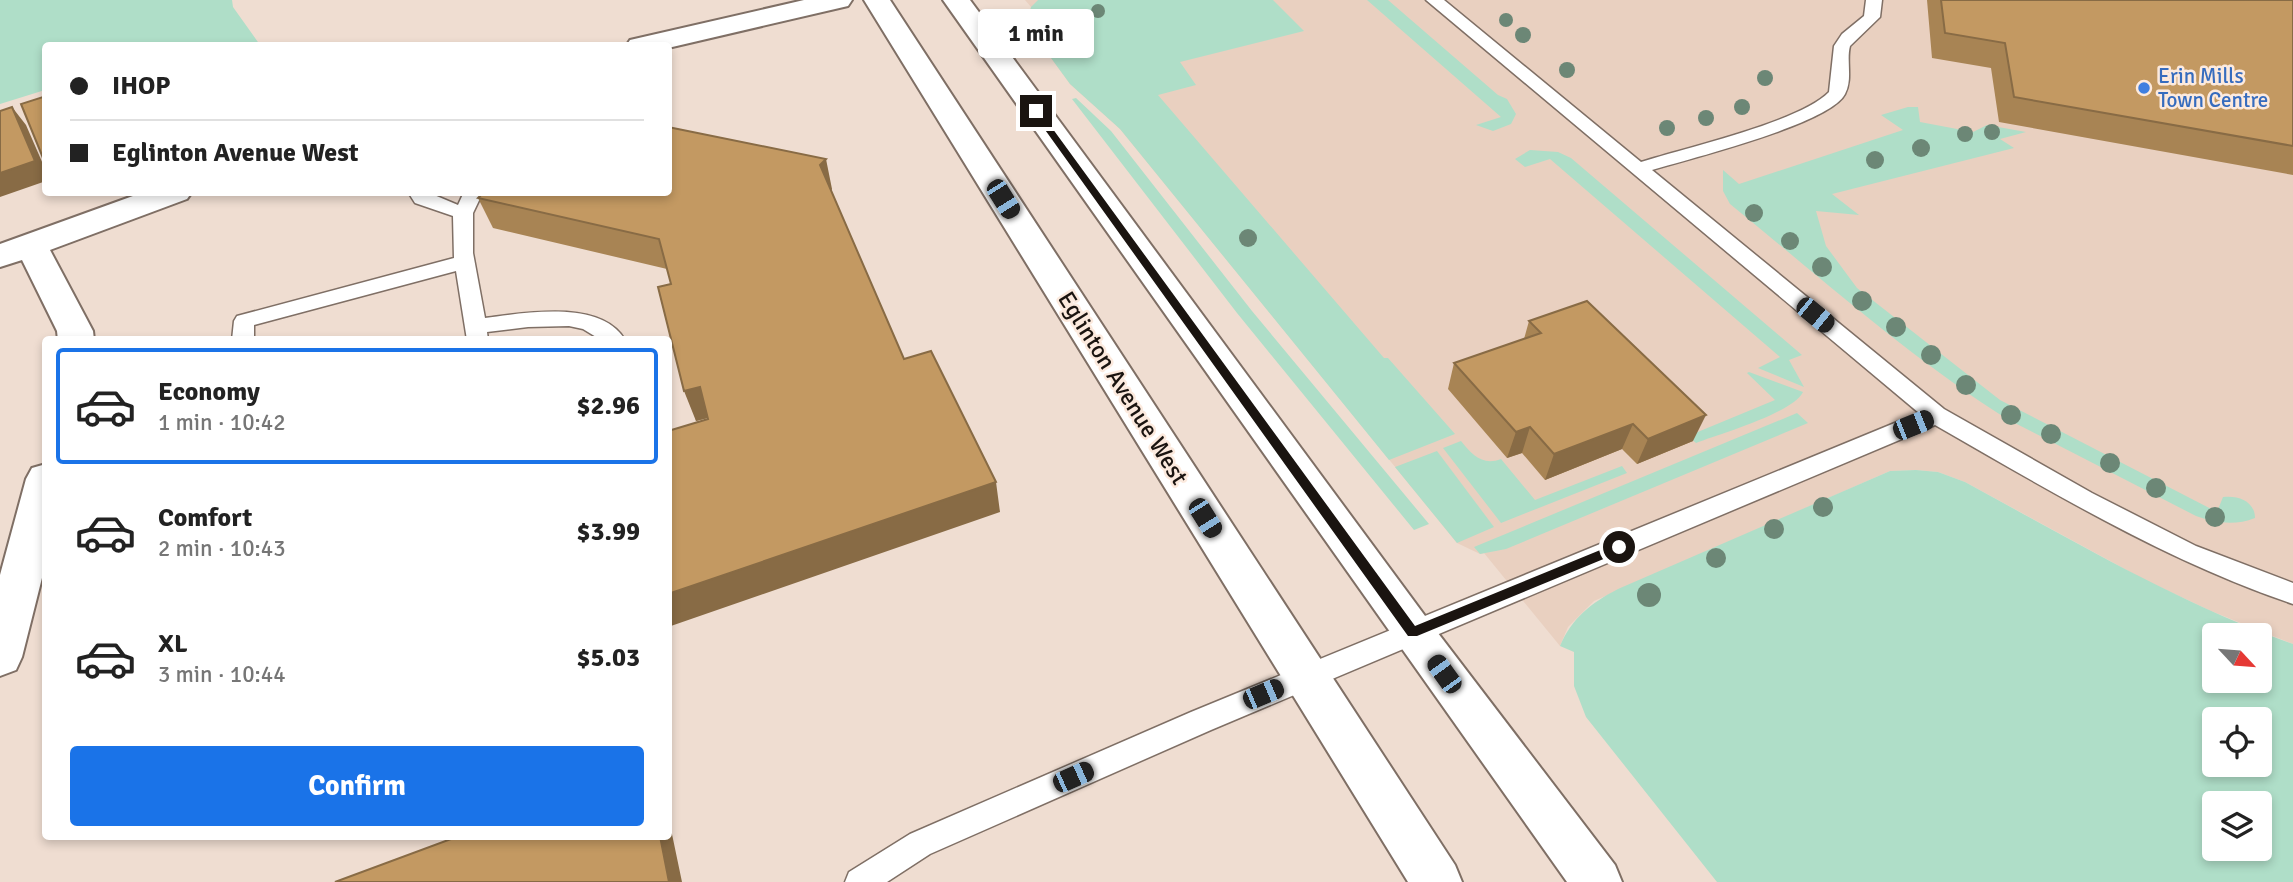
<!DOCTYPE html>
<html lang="en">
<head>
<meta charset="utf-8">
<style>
	body { margin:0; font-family:Signika,sans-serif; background:#f2f2f2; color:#222; height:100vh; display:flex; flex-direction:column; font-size:26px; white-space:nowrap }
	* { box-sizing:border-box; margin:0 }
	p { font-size:23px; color:#767676 }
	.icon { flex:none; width:38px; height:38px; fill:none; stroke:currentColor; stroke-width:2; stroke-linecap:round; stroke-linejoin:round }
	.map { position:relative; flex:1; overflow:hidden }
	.side { position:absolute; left:42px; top:336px; width:630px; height:504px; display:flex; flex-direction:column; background:#fff; border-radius:7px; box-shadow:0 4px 10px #0003 }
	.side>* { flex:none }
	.guide { position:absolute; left:42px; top:42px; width:630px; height:154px; border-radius:7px; box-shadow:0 4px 10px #0003; display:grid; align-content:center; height:154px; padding:0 28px; background:#fff }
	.needle { width:46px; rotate:116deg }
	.fabs { position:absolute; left:2202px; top:623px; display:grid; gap:14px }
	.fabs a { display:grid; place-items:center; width:70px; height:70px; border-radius:7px; background:#fff; box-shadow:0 4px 10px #0003; font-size:35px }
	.end { position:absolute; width:32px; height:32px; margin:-16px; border:9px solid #1a1410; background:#fff; box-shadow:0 0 0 4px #fff }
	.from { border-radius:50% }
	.bubble { position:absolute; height:49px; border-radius:7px; background:#fff; box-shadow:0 4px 10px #0003; font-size:23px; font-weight:700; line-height:49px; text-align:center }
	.car { position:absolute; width:21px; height:42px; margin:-21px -10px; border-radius:9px; box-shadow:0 0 5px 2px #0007; background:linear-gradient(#222 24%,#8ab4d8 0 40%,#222 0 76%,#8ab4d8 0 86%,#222 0) }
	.guide b { display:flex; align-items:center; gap:24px; height:66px; font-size:26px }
	.guide b+b { border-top:2px solid #e0e0e0 }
	.guide i { width:18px; height:18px; background:#222 }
	ul { padding:12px 0 0; list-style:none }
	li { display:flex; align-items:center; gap:21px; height:116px; margin:0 14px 10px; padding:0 14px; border:4px solid transparent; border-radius:7px }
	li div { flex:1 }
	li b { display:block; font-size:26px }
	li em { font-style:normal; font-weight:700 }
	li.on { border-color:#1a73e8 }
	li>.icon { width:63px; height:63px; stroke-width:1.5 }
	.button { display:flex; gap:14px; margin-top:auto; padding:14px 28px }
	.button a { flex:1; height:80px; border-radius:7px; background:#1a73e8; color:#fff; font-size:28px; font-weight:700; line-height:80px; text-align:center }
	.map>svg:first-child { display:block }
</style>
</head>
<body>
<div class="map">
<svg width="2293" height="882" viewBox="0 0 2293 882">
	<rect width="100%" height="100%" fill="#efddd1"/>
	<!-- built -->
	<path fill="#e9d0c0" d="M 1025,0 L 2293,0 L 2293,644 L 2211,611 L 2145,580 L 1965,482 L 1938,472 L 1916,470 L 1890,471 L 1594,601 L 1568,627 L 1560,646 L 1484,553 L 1480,554 L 1457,543 L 1120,129 L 1070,84 L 1027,25 L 1031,7 Z"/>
	<!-- green -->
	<path fill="#afdec8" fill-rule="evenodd" d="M 0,0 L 232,0 L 233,7 L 260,45 L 46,46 L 45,90 L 0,104 Z
		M 1038,0 L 1273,0 L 1304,31 L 1180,62 L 1196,85 L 1158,95 L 1384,358 L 1388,358 L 1455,434 L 1389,460 L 1120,129 L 1070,84 L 1027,25 L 1031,7 Z
		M 1367,0 L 1388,0 L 1498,95 L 1507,99 L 1516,114 L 1511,124 L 1493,131 L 1476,125 L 1501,117 Z
		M 1076,98 L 1111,131 L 1252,311 L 1429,524 L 1414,530 L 1237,313 L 1072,99 Z
		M 1908,107 L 1918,107 L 1920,122 L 1973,132 L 1987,125 L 2026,132 L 2000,139 L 2014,148 L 1832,194 L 1859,215 L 1816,211 L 1826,246 L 1857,288 L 2000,400 L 2217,512 L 2223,497 C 2238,495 2255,501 2255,518 C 2235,526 2215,523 2196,516 L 2007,419 C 1909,357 1820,277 1730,204 L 1723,191 L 1723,170 L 1739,184 L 1903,130 L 1881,115 Z
		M 1530,150 L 1558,152 L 1571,158 L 1802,355 L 1789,360 L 1804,387 L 1758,368 L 1780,357 L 1550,159 L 1525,167 L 1515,159 Z
		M 1749,372 L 1803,392 C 1793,413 1719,434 1696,443 L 1688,436 L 1775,400 L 1747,373 Z
		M 1797,413 L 1808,423 L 1506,549 L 1480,554 L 1474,547 Z
		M 1461,441 C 1472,455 1483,466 1501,459 L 1535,500 L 1622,466 L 1627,473 L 1501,523 L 1443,448 Z
		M 1437,451 L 1494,527 L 1457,543 L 1395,467 Z
		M 1916,470 L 1938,472 L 1965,482 C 2072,540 2178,603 2293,644 L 2293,882 L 1717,882 L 1586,717 L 1574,686 L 1574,652 L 1560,646 C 1572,618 1591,603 1618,589 L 1890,471 ZM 2214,635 L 2259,635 L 2259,681 L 2214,681 ZM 2214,719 L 2259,719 L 2259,765 L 2214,765 ZM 2214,803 L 2259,803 L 2259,849 L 2214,849 Z"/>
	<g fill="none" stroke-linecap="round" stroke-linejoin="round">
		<defs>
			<path id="service" d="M 1426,0 L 1444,0 L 1641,162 C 1685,148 1800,122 1829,92 L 1834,46 L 1842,34 L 1864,16 L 1866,0 L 1882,0 L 1880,17 L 1850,46 C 1846,61 1853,79 1845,94 C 1830,124 1688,159 1652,170 L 1944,409 L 2092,493 L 2196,546 L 2293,583 L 2293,604 C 2164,560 2052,492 1935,425 L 1211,730 L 930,854 L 887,882 L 845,882 L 849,872 L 910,834 L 1191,712 L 1919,413 Z
				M 408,192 L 427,192 L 458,205 L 464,192 L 483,192 L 473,213 L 473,253 L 485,318 C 524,313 601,299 625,340 L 601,340 L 583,329 L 569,326 L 528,327 L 487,332 L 488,340 L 467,340 L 456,271 L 254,325 L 254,340 L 232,340 L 234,321 L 237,316 L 454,258 L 453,216 L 415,203 Z"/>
			<path id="minor" d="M 804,0 L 852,0 L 848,6 L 668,48 L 668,46 L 626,46 L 630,40 Z
				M 144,192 L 192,192 L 187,199 L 50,250 L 93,331 L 94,340 L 58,340 L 57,331 L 22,260 L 0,267 L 0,244 Z
				M 46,464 L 46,562 L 22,657 L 16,670 L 0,676 L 0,575 L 26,479 L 32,468 Z"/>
			<path id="primary" d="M 864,0 L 890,0 L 1455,865 L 1462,882 L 1408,882 Z
				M 943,0 L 970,0 L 1428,620 L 1615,865 L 1622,882 L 1567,882 Z"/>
		</defs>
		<!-- service casing -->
		<use href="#service" stroke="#7f6f65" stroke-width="3"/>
		<!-- minor casing -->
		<use href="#minor" stroke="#7f6f65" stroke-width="4"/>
		<!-- primary casing -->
		<use href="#primary" stroke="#7f6f65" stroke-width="4"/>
		<!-- service -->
		<use href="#service" fill="#fff" fill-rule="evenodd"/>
		<!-- minor -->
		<use href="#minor" fill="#fff" fill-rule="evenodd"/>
		<!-- primary -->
		<use href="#primary" fill="#fff" fill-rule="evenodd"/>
	</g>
	<!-- trees -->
	<g fill="#6c8776">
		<circle cx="1098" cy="11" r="7"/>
		<circle cx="1506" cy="20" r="7"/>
		<circle cx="1523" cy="35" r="8"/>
		<circle cx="1567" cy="70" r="8"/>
		<circle cx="1765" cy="78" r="8"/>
		<circle cx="1742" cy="107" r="8"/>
		<circle cx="1706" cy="118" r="8"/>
		<circle cx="1667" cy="128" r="8"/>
		<circle cx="1992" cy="132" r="8"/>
		<circle cx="1965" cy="134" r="8"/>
		<circle cx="1921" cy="148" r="9"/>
		<circle cx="1875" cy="160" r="9"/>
		<circle cx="1754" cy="213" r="9"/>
		<circle cx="1248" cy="238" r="9"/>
		<circle cx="1790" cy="241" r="9"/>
		<circle cx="1822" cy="267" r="10"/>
		<circle cx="1862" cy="301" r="10"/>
		<circle cx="1896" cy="327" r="10"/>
		<circle cx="1931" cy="355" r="10"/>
		<circle cx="1966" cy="385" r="10"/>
		<circle cx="2011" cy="415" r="10"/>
		<circle cx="2051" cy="434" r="10"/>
		<circle cx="2110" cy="463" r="10"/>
		<circle cx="2156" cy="488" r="10"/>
		<circle cx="1823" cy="507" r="10"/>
		<circle cx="2215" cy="517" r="10"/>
		<circle cx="1774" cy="529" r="10"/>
		<circle cx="1716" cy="558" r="10"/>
		<circle cx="1649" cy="595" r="12"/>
	</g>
	<!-- wall -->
	<path fill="#a88454" d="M 1927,0 L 2293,0 L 2293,175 L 1999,122 L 1991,68 L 1932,58 Z
		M 832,189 L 831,190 L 904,359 L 1000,512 L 708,418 L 696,421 L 671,284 L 667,269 L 493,228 L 478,198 Z
		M 1529,321 L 1693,441 L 1637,464 L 1622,449 L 1545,480 L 1522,453 L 1507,458 L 1448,389 L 1454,363 L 1524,339 Z"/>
	<!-- shaded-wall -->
	<path fill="#886b45" d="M 12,107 L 26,125 L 46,171 L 46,181 L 0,197 L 0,173 Z
		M 826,159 L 832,189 L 827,195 L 820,165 Z
		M 700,387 L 711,417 L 696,421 L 684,391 Z
		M 1706,415 L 1693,441 L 1637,464 L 1648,439 Z
		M 1633,424 L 1622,449 L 1545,480 L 1554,454 Z
		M 1530,427 L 1522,453 L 1507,458 L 1516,432 Z
		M 996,482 L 1000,512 L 668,627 L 668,594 Z
		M 668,815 L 682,882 L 669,882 L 660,836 L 668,836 Z"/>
	<!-- building -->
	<path fill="#c39962" stroke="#886b45" stroke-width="2" d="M 1941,0 L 2293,0 L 2293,146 L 2014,97 L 2005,43 L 1945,33 Z
		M 46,96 L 46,157 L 43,158 L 21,104 Z
		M 12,107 L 35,161 L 0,173 L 0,111 Z
		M 668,127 L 826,159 L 820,165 L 904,359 L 931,351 L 996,482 L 668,594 L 668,431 L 708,419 L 700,387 L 684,391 L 658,287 L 671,284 L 659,239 L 478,198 L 484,192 L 668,192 Z
		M 1587,301 L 1706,415 L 1648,439 L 1633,424 L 1554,454 L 1530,427 L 1516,432 L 1454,363 L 1541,333 L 1529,321 Z
		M 459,836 L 660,836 L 669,882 L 335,882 Z"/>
	<!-- route -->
	<path fill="#1a1410" d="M 1033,110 L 1039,110 L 1415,626 L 1615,544 L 1623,544 L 1623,551 L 1417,636 L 1408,636 L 1033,113 Z"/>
	<!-- markers -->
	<circle fill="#3f7fe0" stroke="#fceade" stroke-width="2.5" cx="2144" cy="88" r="7"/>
	<g text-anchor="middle" stroke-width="5" stroke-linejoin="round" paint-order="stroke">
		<!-- far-shop labels -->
		<g font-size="21" fill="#366cbe" stroke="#fceade" text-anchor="start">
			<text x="2158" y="83">Erin Mills<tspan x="2158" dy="24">Town Centre</tspan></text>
		</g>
		<!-- street labels -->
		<g font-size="24" fill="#1a1410" stroke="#fceade">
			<text transform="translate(1123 388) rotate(58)" y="8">Eglinton Avenue West</text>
		</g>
	</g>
</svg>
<div class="fabs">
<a><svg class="needle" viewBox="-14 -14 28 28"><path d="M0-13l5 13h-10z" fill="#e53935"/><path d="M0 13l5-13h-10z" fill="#767676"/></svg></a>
<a><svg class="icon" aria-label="locate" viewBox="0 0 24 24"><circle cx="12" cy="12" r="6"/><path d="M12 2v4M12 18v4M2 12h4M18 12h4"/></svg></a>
<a><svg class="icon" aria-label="layers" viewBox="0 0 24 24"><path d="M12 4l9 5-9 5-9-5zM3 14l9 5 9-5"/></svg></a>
</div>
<i class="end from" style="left:1619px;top:547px"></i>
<i class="end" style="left:1036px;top:111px"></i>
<div class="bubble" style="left:978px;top:9px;width:116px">1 min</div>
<i class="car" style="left:1003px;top:199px;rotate:148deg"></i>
<i class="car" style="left:1815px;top:315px;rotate:129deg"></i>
<i class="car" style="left:1913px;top:425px;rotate:68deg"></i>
<i class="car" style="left:1205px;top:518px;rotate:148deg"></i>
<i class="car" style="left:1444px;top:674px;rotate:324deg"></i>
<i class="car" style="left:1263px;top:694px;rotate:67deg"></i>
<i class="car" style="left:1073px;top:777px;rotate:66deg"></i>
<div class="guide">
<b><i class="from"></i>IHOP</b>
<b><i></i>Eglinton Avenue West</b>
</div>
<section class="side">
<ul>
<li class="on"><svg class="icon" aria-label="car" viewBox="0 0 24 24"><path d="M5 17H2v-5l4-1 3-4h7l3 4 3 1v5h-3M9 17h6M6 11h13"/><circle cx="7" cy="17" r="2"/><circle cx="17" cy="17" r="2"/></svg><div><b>Economy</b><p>1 min · 10:42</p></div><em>$2.96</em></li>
<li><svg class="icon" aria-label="car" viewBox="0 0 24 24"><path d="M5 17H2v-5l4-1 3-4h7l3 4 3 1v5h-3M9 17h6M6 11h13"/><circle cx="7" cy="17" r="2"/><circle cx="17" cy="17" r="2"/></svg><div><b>Comfort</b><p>2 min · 10:43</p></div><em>$3.99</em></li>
<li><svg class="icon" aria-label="car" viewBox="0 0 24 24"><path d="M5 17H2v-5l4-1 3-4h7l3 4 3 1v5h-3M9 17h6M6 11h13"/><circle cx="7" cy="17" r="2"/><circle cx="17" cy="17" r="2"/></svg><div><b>XL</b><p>3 min · 10:44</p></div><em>$5.03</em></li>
</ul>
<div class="button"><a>Confirm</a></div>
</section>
</div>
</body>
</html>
